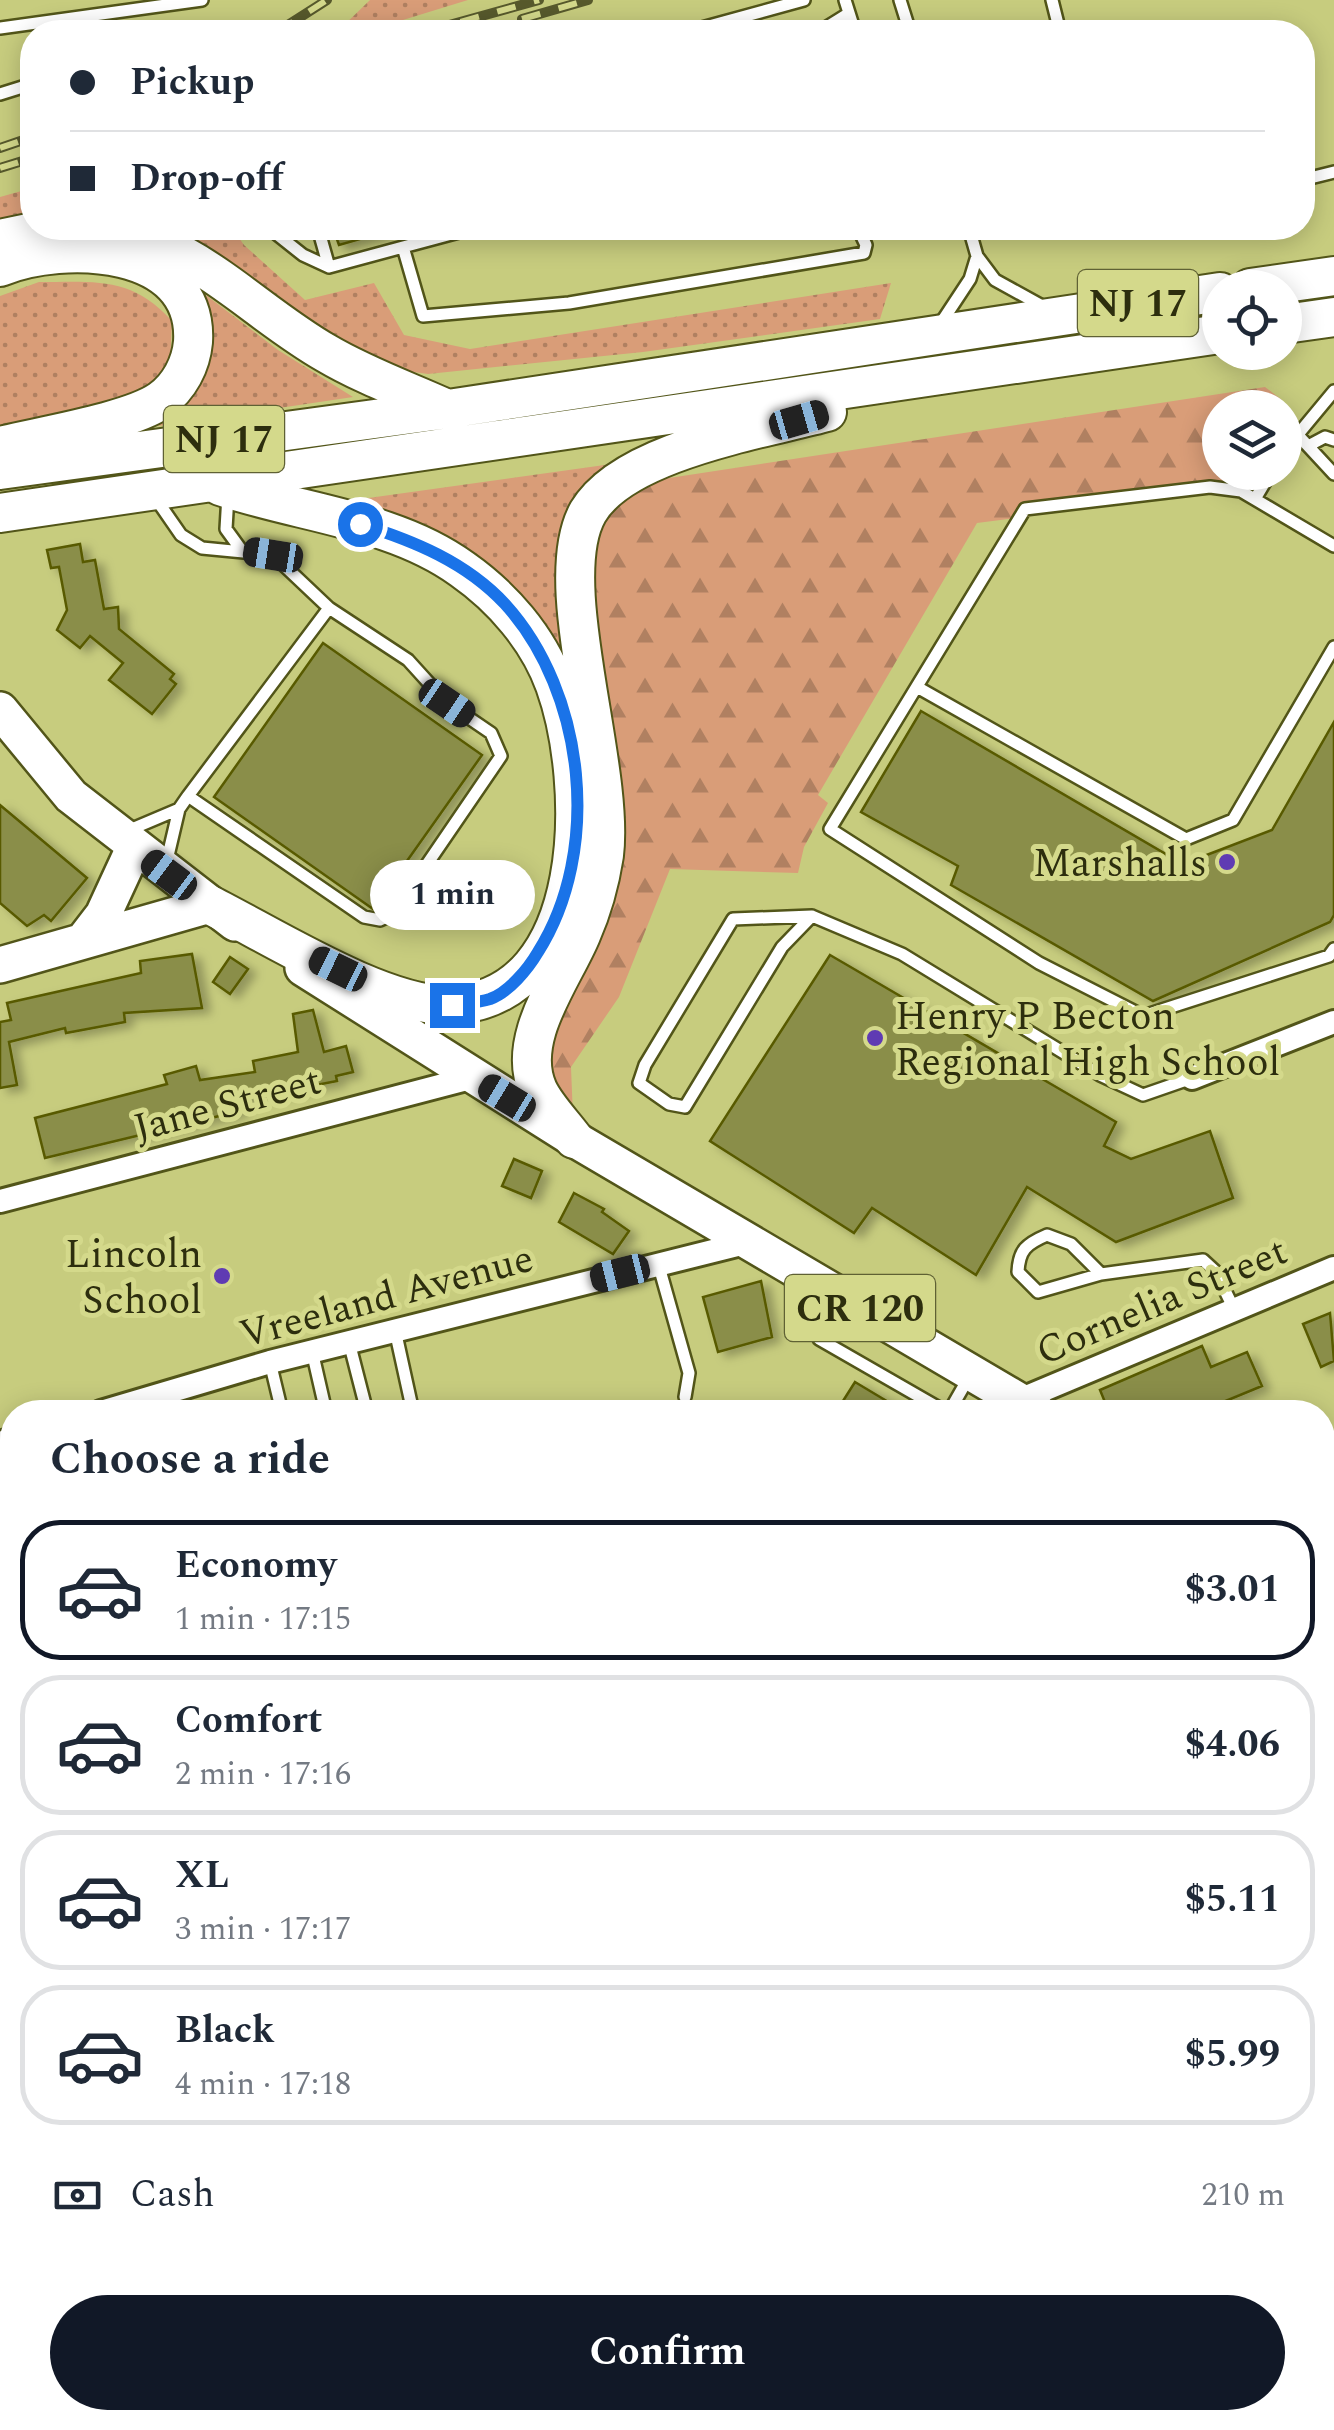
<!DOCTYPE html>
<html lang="en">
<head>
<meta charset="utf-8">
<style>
	body { margin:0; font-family:Spectral,serif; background:#f6f6f7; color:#1f2937; height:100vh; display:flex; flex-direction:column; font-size:38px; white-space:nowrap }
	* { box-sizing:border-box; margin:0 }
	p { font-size:32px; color:#747a83 }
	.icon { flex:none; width:55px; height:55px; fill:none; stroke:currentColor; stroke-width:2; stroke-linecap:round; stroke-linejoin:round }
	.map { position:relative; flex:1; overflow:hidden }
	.panel { position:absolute; left:0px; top:1400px; width:1335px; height:1030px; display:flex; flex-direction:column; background:#fff; border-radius:40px 40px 0 0; box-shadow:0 5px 25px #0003 }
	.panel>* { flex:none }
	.top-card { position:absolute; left:20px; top:20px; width:1295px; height:220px; border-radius:40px; box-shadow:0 5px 25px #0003; display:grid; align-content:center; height:220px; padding:0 50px; background:#fff }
	.controls { position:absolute; left:1202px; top:270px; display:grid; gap:20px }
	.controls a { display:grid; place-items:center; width:100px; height:100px; border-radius:50%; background:#fff; box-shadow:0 5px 25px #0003; font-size:50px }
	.end { position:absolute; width:45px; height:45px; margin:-22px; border:12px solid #1a73e8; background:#fff; box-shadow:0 0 0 5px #fff }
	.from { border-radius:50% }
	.bubble { position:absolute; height:70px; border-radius:35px; background:#fff; box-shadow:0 5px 25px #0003; font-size:32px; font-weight:700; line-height:70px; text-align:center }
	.car { position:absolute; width:30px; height:60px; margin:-30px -15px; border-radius:12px; box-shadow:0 0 8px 2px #0007; background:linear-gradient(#222 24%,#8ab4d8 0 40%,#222 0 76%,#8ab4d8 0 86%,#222 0) }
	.top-card b { display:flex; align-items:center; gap:35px; height:95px; font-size:38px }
	.top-card b+b { border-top:2px solid #e0e1e3 }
	.top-card i { width:25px; height:25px; background:#1f2937 }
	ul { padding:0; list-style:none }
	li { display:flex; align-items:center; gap:30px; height:140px; margin:0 20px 15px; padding:0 30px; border:5px solid #e0e1e3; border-radius:40px }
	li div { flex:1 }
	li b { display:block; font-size:38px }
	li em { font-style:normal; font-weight:700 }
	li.on { border-color:#111827 }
	li>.icon { width:90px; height:90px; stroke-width:1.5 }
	h2 { padding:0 50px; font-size:45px; line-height:120px }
	.pay { display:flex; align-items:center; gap:25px; height:110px; padding:0 50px; font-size:38px }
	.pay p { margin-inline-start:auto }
	.primary-button { display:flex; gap:20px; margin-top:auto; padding:20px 50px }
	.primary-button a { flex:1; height:115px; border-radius:60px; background:#111827; color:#fff; font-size:40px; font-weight:700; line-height:115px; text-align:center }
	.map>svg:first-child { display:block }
</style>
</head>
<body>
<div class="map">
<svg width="1334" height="2430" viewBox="0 0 1334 2430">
	<defs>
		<pattern id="grass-dots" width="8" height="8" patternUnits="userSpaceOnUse" patternTransform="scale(2.5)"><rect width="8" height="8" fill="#d99d78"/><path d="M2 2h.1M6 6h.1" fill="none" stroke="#b08061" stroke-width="1.8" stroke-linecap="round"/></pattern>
		<pattern id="forest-firs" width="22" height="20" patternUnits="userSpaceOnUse" patternTransform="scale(2.5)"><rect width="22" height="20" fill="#d99d78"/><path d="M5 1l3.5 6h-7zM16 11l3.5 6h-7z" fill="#b08061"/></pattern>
		<filter id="shadow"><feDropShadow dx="8" dy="4.5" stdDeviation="5" flood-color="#0004"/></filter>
	</defs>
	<rect width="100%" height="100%" fill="#c7cc7e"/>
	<!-- grass -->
	<path fill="url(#grass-dots)" d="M 370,0 L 468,0 L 364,32 L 337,32 Z
		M 32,188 L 32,222 L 0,228 L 0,197 Z
		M 144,228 L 232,228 L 244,245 L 305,300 L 374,283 L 404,335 L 470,349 L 891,283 L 880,319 L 643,352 L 428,374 L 370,366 Z
		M 39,282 C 95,282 132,276 172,321 L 170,367 L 139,402 L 0,431 L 0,296 Z
		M 190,283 L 278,350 L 353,397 L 158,426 L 194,392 Z
		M 626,462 L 568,515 L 556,555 L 567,694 L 540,643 L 347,501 Z"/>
	<!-- forest -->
	<path fill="url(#forest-firs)" d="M 1265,387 L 1282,400 L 1277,407 L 1220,408 L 1220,472 L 1241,473 L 1231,490 L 977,523 L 818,795 L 828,803 L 804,847 L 798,873 L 670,869 L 619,997 L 571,1067 L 573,1117 L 545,1082 L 585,566 L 614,505 L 656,480 Z"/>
	<!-- building -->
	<path fill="#8a8e48" stroke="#585a00" stroke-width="2.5" filter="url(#shadow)" d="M 333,228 L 384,228 L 385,232 L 339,245 Z
		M 80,544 L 83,562 L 95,560 L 104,609 L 118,607 L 119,629 L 174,674 L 170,679 L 176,684 L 152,714 L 109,680 L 123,663 L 90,636 L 80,648 L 57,630 L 67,610 L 59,567 L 51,568 L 47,550 Z
		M 323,643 L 482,755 L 373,909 L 214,797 Z
		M 921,711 L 1183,864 L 1272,830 L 1334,722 L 1334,915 L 1330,922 L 1153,1001 L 951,885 L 958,866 L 861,812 Z
		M 0,805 L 87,878 L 51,921 L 44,915 L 27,926 L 0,903 Z
		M 192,954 L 202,1008 L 124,1013 L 125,1022 L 66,1033 L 65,1028 L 9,1042 L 17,1085 L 0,1088 L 0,1022 L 11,1020 L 7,1003 L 141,973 L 140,961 Z
		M 830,955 L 1116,1122 L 1104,1146 L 1131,1159 L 1210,1131 L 1233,1198 L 1116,1242 L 1027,1187 L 976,1275 L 872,1208 L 854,1233 L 710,1141 Z
		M 230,957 L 248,969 L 230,994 L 213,982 Z
		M 313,1010 L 324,1052 L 346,1046 L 353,1072 L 336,1076 L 337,1081 L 238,1100 L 240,1111 L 45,1158 L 35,1118 L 167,1084 L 164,1075 L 196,1066 L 200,1080 L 255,1072 L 253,1061 L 298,1052 L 293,1014 Z
		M 514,1159 L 542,1171 L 531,1198 L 502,1186 Z
		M 574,1193 L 604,1209 L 602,1212 L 629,1231 L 613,1254 L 559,1222 Z
		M 761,1281 L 772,1337 L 718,1352 L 703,1297 Z
		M 1330,1313 L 1334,1361 L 1321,1367 L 1303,1324 Z
		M 1202,1346 L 1211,1367 L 1247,1352 L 1262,1386 L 1199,1412 L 1109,1412 L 1100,1390 Z
		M 855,1382 L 905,1412 L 836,1412 Z"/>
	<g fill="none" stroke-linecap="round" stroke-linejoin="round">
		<defs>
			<path id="service" d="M 845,0 L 855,32
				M 900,0 L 910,32
				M 1052,0 L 1060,32
				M 0,28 L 202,0
				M 687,32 L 804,0
				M 819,32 L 848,14
				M 0,94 L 32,84
				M 1302,180 L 1334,172
				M 269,228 L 303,255 L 329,267 L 403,247 L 423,316 L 569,303 L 864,253 L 866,245 L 858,228
				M 318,228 L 329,267
				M 969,228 L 977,256
				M 403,247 L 474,228
				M 939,326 L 970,279 L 977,256 L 995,280 L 1044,307
				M 1296,433 L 1334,474
				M 1308,446 L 1325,437 L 1334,440
				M 1285,450 L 1334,391
				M 228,495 L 226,529 L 242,551
				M 154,496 L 181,535 L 202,548 L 273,555 L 329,608
				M 1255,499 L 1271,472
				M 1334,546 L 1241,491 L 1210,487 L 1025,509 L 830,829 L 1039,963 L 1143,1016 L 1329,956 L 1334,949
				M 917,687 L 1186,839 L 1233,820 L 1334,647
				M 127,831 L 179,809
				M 167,860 L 179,809 L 188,796 L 329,608 L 408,660 L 447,703 L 491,733 L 501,756 L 393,914 L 380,920 L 364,917 L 188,796
				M 812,916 L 733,919 L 645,1065 L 639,1083 L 669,1104 L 685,1107 L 782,947 L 812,916 L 902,954 L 1100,1075 L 1143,1095 L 1192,1078
				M 658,1263 L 689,1373 L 685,1397
				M 1101,1274 L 1071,1244 L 1047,1235 C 1026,1244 1019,1250 1018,1272 L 1038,1292 L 1101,1274 L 1203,1260 L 1216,1272 L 1234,1309
				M 839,1300 L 819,1339 L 946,1412
				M 395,1330 L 413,1412
				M 349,1342 L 367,1412
				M 312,1351 L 326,1412
				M 270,1362 L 282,1412
				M 949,1412 L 969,1377
				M 0,1622 L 12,1620
				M 1322,1696 L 1334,1694
				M 1322,1767 L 1334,1765"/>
			<path id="minor" d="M 1192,1078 L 1334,1022
				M 0,1201 L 474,1077
				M 1017,1401 L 1334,1268
				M 101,1412 L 270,1362 L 749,1242
				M 0,1443 L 12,1439
				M 0,1780 L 12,1780
				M 1322,2064 L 1334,2062
				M 0,2276 L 12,2274
				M 1322,2298 L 1334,2296
				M 334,2418 L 336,2430
				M 523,2430 L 602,2418"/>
			<path id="tertiary" d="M 0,1674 L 12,1762
				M 106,2418 L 107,2430"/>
			<path id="secondary" d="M 1322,1513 L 1334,1509
				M 0,1887 L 12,1881"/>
			<path id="primary" d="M 0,710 L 71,796 L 235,923
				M 83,941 L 103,915 L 134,848
				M 0,965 L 210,905
				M 303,968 L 574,1139 L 1038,1412
				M 1322,1854 L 1334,1939"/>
			<path id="trunk" d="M 99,228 C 192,238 249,309 326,353 C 363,375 405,390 445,408
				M 0,239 L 52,228
				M 0,267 C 63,241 199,245 193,342 C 191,365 179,387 161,400 C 130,422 40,436 0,446
				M 1250,288 L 1334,276
				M 1285,324 L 1334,317
				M 0,470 L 448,409 L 1220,292
				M 0,513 L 1220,334
				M 210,905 C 272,936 385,1008 451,1005 C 593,998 590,782 555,685 C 538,638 502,597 462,569 C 393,519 299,513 220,486
				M 574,1139 C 563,1124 546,1107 538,1090 C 515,1039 562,980 581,935 C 592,910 600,881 604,855 C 615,764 548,582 588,512 C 624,451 760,430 827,412"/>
		</defs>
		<!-- service casing -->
		<use href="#service" stroke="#525519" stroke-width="16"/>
		<!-- minor casing -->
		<use href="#minor" stroke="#525519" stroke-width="28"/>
		<!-- tertiary casing -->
		<use href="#tertiary" stroke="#525519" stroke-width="32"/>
		<!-- secondary casing -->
		<use href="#secondary" stroke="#525519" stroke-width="35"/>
		<!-- primary casing -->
		<use href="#primary" stroke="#525519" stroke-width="40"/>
		<!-- trunk casing -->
		<use href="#trunk" stroke="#525519" stroke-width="42"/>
		<!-- service -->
		<use href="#service" stroke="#fff" stroke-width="11"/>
		<!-- minor -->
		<use href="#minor" stroke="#fff" stroke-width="22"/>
		<!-- tertiary -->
		<use href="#tertiary" stroke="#fff" stroke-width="28"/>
		<!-- secondary -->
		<use href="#secondary" stroke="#fff" stroke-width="30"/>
		<!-- primary -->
		<use href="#primary" stroke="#fff" stroke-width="35"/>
		<!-- trunk -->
		<use href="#trunk" stroke="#fff" stroke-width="38"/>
		<defs>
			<path id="rail" d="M 522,19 L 588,0
				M 277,32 L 327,0
				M 424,32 L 539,0
				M 0,148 L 32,137
				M 0,168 L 32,158"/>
		</defs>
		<!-- rail casing -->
		<use href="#rail" stroke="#57592c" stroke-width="10"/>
		<!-- rail -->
		<use href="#rail" stroke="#d4d98b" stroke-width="6" stroke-dasharray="19" stroke-linecap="butt"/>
	</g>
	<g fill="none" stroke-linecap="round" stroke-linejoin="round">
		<!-- route -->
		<path stroke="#1a73e8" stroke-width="12" d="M 360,524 C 414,541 466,562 505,604 C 586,693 602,851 538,952 C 528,969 509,992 490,999 C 478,1003 464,1003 452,1005"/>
	</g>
	<!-- markers -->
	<g fill="#5f3bb3" stroke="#d4d98b" stroke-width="4">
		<circle cx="1227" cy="862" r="10"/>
		<circle cx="875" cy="1038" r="10"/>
		<circle cx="222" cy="1276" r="10"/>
	</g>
	<g text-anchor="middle" stroke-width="10" stroke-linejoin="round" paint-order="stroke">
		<!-- shield labels -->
		<g fill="#d4d98b" stroke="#5f6134" stroke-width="2.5">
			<rect x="1078" y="270" width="120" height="66" rx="8"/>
			<rect x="164" y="406" width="120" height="66" rx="8"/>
			<rect x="785" y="1275" width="150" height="66" rx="8"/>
		</g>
		<g font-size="38" font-weight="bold" fill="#2d2e0e">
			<text x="1138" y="316">NJ 17</text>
			<text x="224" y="452">NJ 17</text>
			<text x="860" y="1321">CR 120</text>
		</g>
		<!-- poi labels -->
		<g font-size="40" fill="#2d2e0e" stroke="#d4d98b" text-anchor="end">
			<text x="1207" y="876">Marshalls</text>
			<text x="895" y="1029" text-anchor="start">Henry P Becton<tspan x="895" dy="46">Regional High School</tspan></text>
			<text x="202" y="1267">Lincoln<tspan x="202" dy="46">School</tspan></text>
		</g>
		<!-- street labels -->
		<g font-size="40" fill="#2d2e0e" stroke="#d4d98b">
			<text transform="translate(227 1103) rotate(-15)" y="14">Jane Street</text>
			<text transform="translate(386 1295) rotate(-15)" y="14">Vreeland Avenue</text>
			<text transform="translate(1161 1300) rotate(-23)" y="14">Cornelia Street</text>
		</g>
	</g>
</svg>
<div class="controls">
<a><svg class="icon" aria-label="locate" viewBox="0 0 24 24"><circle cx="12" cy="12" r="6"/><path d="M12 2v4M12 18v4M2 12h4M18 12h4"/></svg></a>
<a><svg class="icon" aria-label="layers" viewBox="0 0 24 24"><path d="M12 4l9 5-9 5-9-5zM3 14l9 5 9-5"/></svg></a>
</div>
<i class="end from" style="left:360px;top:524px"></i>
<i class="end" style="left:452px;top:1005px"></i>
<div class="bubble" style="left:370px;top:860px;width:165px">1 min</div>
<i class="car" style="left:799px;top:420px;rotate:74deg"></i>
<i class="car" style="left:273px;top:555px;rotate:279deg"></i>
<i class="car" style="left:447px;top:703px;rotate:124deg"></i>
<i class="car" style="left:169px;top:875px;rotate:307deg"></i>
<i class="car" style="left:338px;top:969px;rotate:296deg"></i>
<i class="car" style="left:507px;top:1098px;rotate:301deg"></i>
<i class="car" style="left:620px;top:1273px;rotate:256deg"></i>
<div class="top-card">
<b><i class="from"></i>Pickup</b>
<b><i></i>Drop-off</b>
</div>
<section class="panel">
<h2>Choose a ride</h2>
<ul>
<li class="on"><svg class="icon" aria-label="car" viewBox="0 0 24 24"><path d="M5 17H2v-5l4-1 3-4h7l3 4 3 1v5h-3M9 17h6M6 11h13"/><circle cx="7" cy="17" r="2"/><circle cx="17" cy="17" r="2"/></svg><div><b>Economy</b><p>1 min · 17:15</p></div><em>$3.01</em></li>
<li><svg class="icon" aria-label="car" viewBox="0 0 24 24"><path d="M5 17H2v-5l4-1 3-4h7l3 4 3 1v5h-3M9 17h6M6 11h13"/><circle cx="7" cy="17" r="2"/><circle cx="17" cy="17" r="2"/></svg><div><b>Comfort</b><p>2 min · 17:16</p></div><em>$4.06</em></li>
<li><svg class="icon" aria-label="car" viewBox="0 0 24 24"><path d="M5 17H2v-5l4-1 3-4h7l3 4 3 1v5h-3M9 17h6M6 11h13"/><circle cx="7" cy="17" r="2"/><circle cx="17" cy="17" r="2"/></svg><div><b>XL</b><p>3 min · 17:17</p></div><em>$5.11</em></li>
<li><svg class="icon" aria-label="car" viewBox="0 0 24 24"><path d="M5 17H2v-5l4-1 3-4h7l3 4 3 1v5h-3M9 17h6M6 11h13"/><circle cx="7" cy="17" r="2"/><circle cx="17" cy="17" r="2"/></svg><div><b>Black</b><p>4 min · 17:18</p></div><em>$5.99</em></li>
</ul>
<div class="pay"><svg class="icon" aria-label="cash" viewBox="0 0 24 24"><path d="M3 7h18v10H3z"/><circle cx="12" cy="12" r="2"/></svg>Cash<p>210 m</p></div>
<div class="primary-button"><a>Confirm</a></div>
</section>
</div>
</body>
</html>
